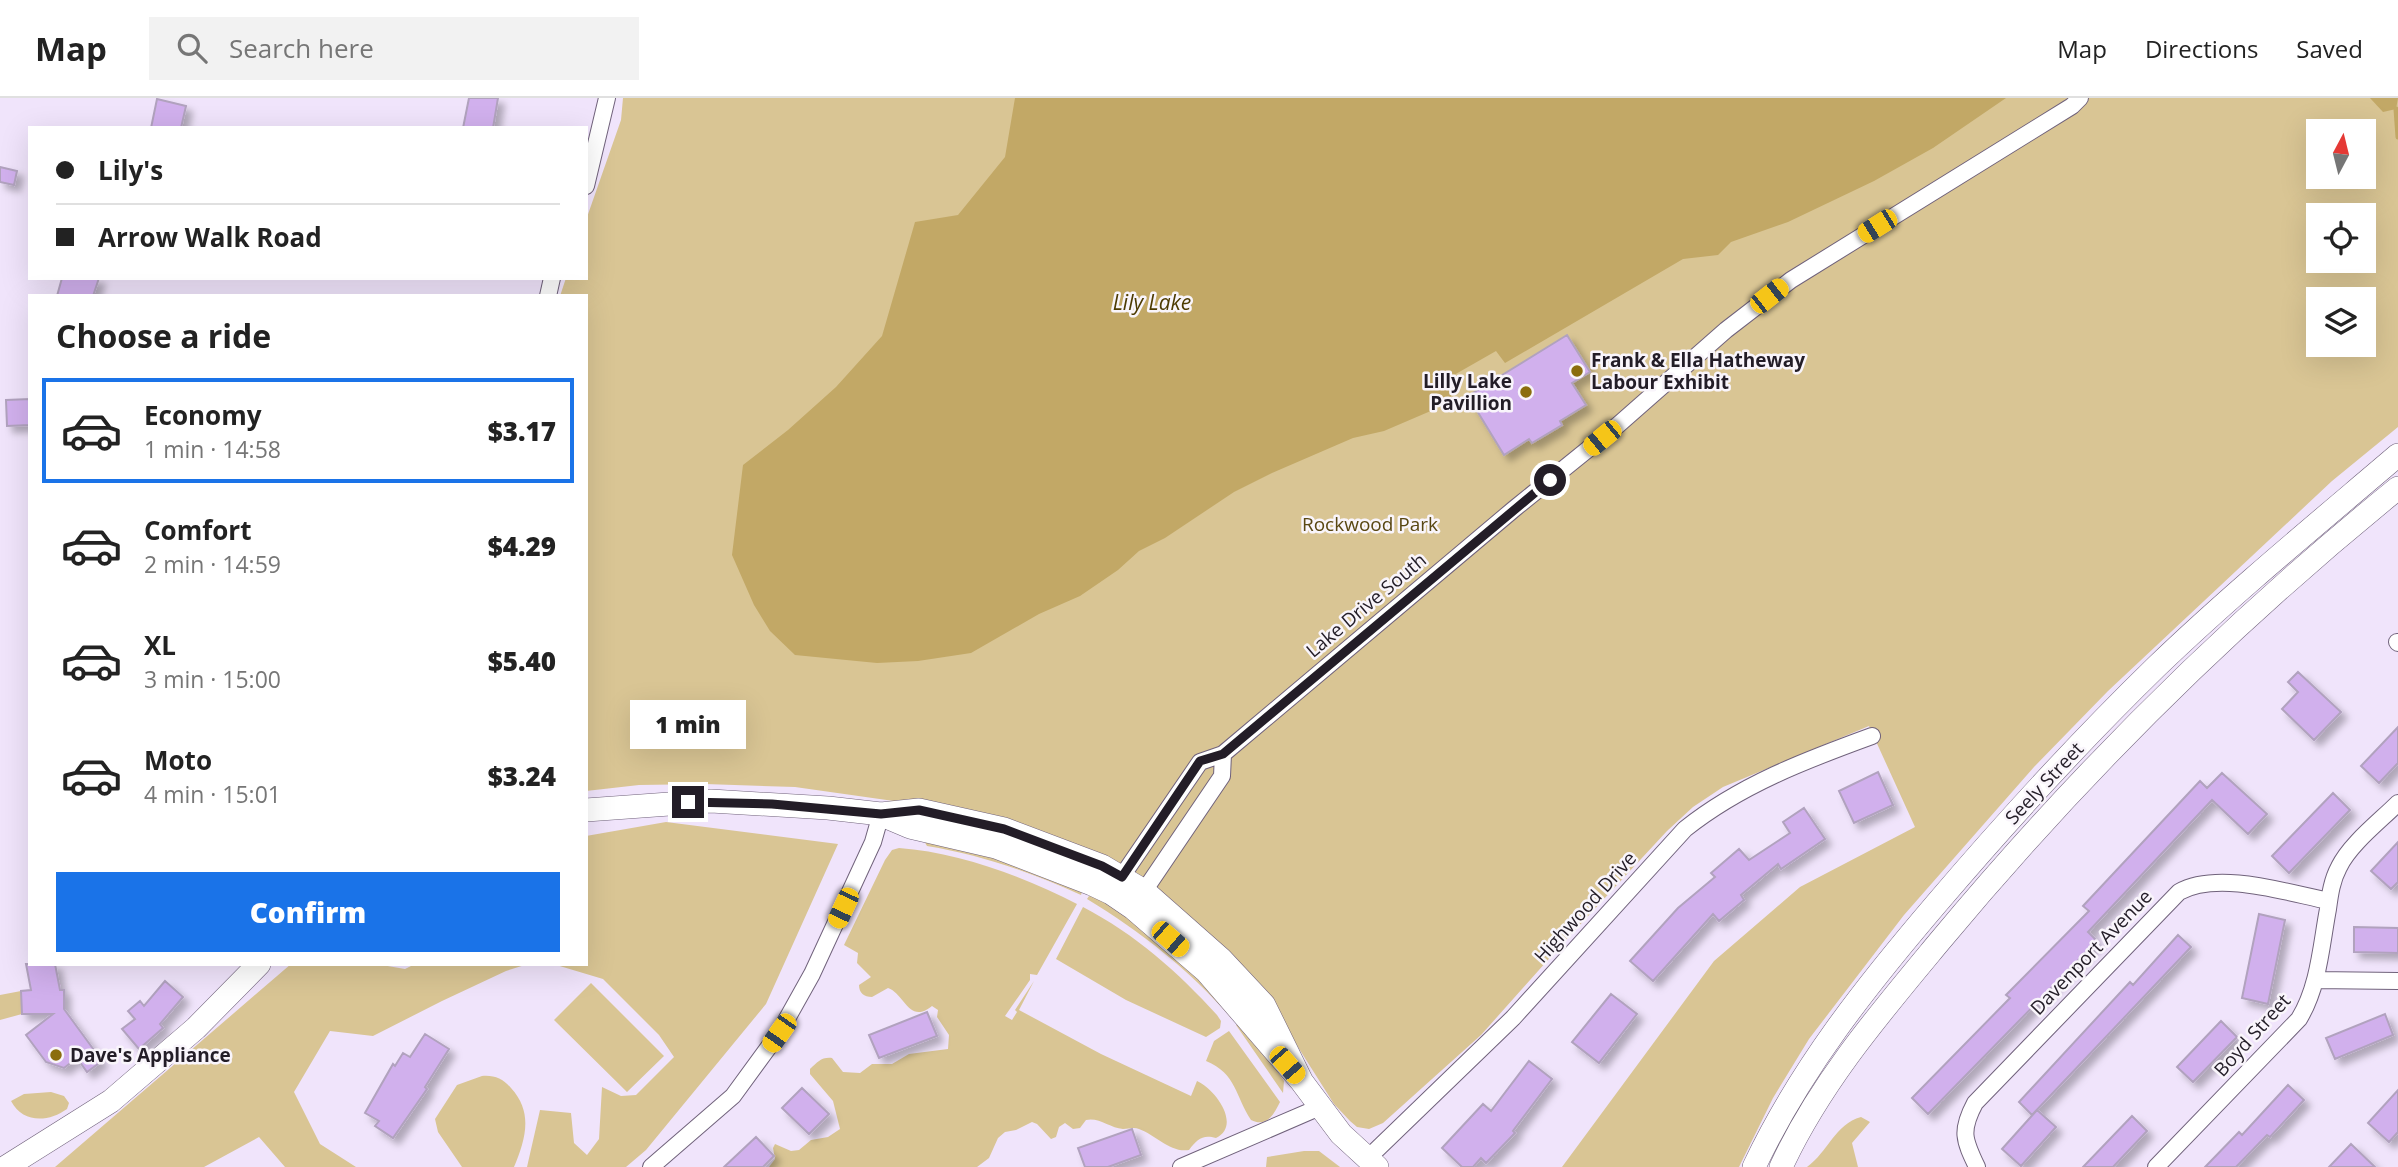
<!DOCTYPE html>
<html lang="en">
<head>
<meta charset="utf-8">
<style>
	body { margin:0; font-family:"Open Sans",sans-serif; background:#f2f2f2; color:#222; height:100vh; display:flex; flex-direction:column; font-size:26px; white-space:nowrap }
	* { box-sizing:border-box; margin:0 }
	p { font-size:23px; color:#767676 }
	.icon { flex:none; width:38px; height:38px; fill:none; stroke:currentColor; stroke-width:2; stroke-linecap:round; stroke-linejoin:round }
	.map { position:relative; flex:1; overflow:hidden }
	.drawer { position:absolute; left:28px; top:196px; width:560px; height:672px; display:flex; flex-direction:column; background:#fff; border-radius:0px; box-shadow:0 7px 28px #0002 }
	.drawer>* { flex:none }
	.guide { position:absolute; left:28px; top:28px; width:560px; height:154px; border-radius:0px; box-shadow:0 7px 28px #0002; display:grid; align-content:center; height:154px; padding:0 28px; background:#fff }
	.needle { width:46px; rotate:7deg }
	.tools { position:absolute; left:2306px; top:21px; display:grid; gap:14px }
	.tools a { display:grid; place-items:center; width:70px; height:70px; border-radius:0px; background:#fff; box-shadow:0 7px 28px #0002; font-size:35px }
	.end { position:absolute; width:32px; height:32px; margin:-16px; border:9px solid #231d27; background:#fff; box-shadow:0 0 0 4px #fff }
	.from { border-radius:50% }
	.bubble { position:absolute; height:49px; border-radius:0px; background:#fff; box-shadow:0 7px 28px #0002; font-size:23px; font-weight:800; line-height:49px; text-align:center }
	.car { position:absolute; width:21px; height:42px; margin:-21px -10px; border-radius:9px; box-shadow:0 0 5px 2px #0007; background:linear-gradient(#f5c518 24%,#345 0 40%,#f5c518 0 76%,#345 0 86%,#f5c518 0) }
	.guide b { display:flex; align-items:center; gap:24px; height:66px; font-size:26px }
	.guide b+b { border-top:2px solid #e0e0e0 }
	.guide i { width:18px; height:18px; background:#222 }
	ul { padding:0; list-style:none }
	li { display:flex; align-items:center; gap:21px; height:105px; margin:0 14px 10px; padding:0 14px; border:4px solid transparent; border-radius:0px }
	li div { flex:1 }
	li b { display:block; font-size:26px }
	li em { font-style:normal; font-weight:800 }
	li.on { border-color:#1a73e8 }
	li>.icon { width:63px; height:63px; stroke-width:1.5 }
	h2 { padding:0 28px; font-size:32px; line-height:84px }
	.primary-button { display:flex; gap:14px; margin-top:auto; padding:14px 28px }
	.primary-button a { flex:1; height:80px; border-radius:0px; background:#1a73e8; color:#fff; font-size:28px; font-weight:800; line-height:80px; text-align:center }
	header { display:flex; align-items:center; gap:42px; box-sizing:border-box; height:98px; padding:0 35px; background:#fff; border-bottom:2px solid #e0e0e0 }
	header strong { font-size:33px }
	nav { display:flex; gap:38px; margin-inline-start:auto; font-size:24px }
	.search { width:490px; height:63px; background:#f2f2f2; display:flex; align-items:center; gap:18px; box-sizing:border-box; padding:0 24px; border-radius:0px; color:#767676; font-size:26px }
	.map>svg:first-child { display:block }
</style>
</head>
<body>
<header>
<strong>Map</strong>
<div class="search"><svg class="icon" aria-label="search" viewBox="0 0 24 24"><circle cx="10" cy="10" r="6"/><path d="M15 15l6 6"/></svg>Search here</div>
<nav><a>Map</a><a>Directions</a><a>Saved</a></nav>
</header>
<div class="map">
<svg width="2398" height="1069" viewBox="0 0 2398 1069">
	<defs>
		<filter id="shadow"><feDropShadow dx="6" dy="6" stdDeviation="3.5" flood-color="#0004"/></filter>
	</defs>
	<rect width="100%" height="100%" fill="#f0e4fb"/>
	<!-- green -->
	<path fill="#d9c594" fill-rule="evenodd" d="M 623,0 L 2398,0 L 2398,329 L 2332,383 L 2108,593 L 2034,669 L 1904,817 L 1809,941 L 1773,1000 L 1739,1069 L 1562,1069 L 1714,863 L 1800,789 L 1915,729 L 1869,628 L 1723,689 L 1693,709 L 1667,733 L 1564,844 L 1481,937 L 1383,1025 L 1369,1031 L 1357,1029 L 1350,1023 L 1334,1006 L 1284,927 L 1262,896 L 943,710 L 795,689 L 705,686 L 639,687 L 586,693 L 586,198 L 560,198 L 566,180 L 586,180 L 586,122 L 621,22 ZM 2319,33 L 2364,33 L 2364,79 L 2319,79 ZM 2319,117 L 2364,117 L 2364,163 L 2319,163 ZM 2319,201 L 2364,201 L 2364,247 L 2319,247 Z
		M 666,724 L 838,746 L 766,906 L 646,1052 L 626,1069 L 527,1069 L 540,1012 L 571,1015 L 574,1045 L 587,1057 L 599,1041 L 602,989 L 621,998 L 636,997 L 674,959 L 659,937 L 603,881 L 553,866 L 586,866 L 586,738 Z
		M 924,743 L 956,744 L 1083,791 L 1081,797 C 1031,774 981,757 927,748 Z
		M 899,750 C 958,754 1025,779 1077,806 L 1037,877 L 1030,876 L 1030,882 L 1005,918 L 1012,922 L 1017,914 L 1015,912 L 1034,883 L 1019,912 L 1101,956 L 1191,998 L 1197,983 C 1215,991 1242,1027 1216,1040 C 1203,1036 1197,1041 1189,1052 C 1170,1055 1156,1037 1139,1031 C 1134,1029 1129,1031 1123,1031 C 1110,1030 1099,1019 1086,1022 L 1080,1030 L 1073,1031 L 1065,1025 L 1059,1029 L 1056,1039 L 1051,1041 L 1037,1026 L 1032,1024 L 1016,1032 L 1005,1034 L 998,1040 L 989,1060 L 977,1069 L 769,1069 L 775,1061 L 773,1050 L 775,1046 L 791,1053 L 799,1052 L 811,1042 L 828,1039 L 840,1031 L 833,1003 L 810,976 L 810,971 C 818,964 821,959 832,960 L 843,974 L 860,975 L 872,966 L 892,966 L 909,956 L 948,951 L 949,937 L 937,919 L 938,912 L 932,908 C 909,927 905,896 888,890 L 872,899 C 864,899 859,895 859,887 L 871,879 L 857,865 L 858,855 L 844,847 L 885,762 L 892,752 Z
		M 1091,795 L 1137,823 L 1237,916 L 1231,920 C 1190,872 1141,834 1087,801 Z
		M 1083,809 C 1135,836 1178,874 1217,917 L 1221,923 L 1220,930 L 1206,939 L 1126,902 L 1056,861 Z
		M 291,866 L 376,866 L 405,871 L 415,866 L 528,866 L 506,873 L 442,903 L 373,938 L 330,933 L 294,994 L 320,1046 L 356,1069 L 285,1069 L 259,1039 L 204,1069 L 55,1069 Z
		M 591,885 L 664,958 L 627,994 L 554,922 Z
		M 21,893 L 22,916 L 0,922 L 0,897 Z
		M 1242,923 L 1284,983 L 1283,995 L 1236,927 Z
		M 1229,933 L 1280,1004 C 1274,1016 1267,1030 1251,1022 C 1235,998 1237,976 1206,963 L 1214,943 Z
		M 482,978 C 495,977 503,981 511,990 C 534,1015 525,1042 514,1069 L 462,1069 L 438,1034 L 435,1021 L 457,987 Z
		M 51,994 L 64,998 L 69,1005 L 67,1011 C 49,1024 23,1026 11,1003 L 24,996 Z
		M 1861,1019 L 1870,1024 L 1852,1045 L 1858,1069 L 1807,1069 C 1828,1054 1835,1026 1861,1019 Z
		M 1304,1053 L 1319,1053 L 1340,1069 L 1266,1069 L 1267,1059 Z"/>
	<!-- water -->
	<path fill="#c2a866" d="M 1015,0 L 2006,0 L 1933,50 L 1874,83 L 1788,124 L 1731,144 L 1718,157 L 1683,161 L 1505,265 L 1496,253 L 1447,281 L 1454,294 L 1446,305 L 1433,312 L 1384,333 L 1353,340 L 1272,375 L 1234,394 L 1165,440 L 1139,453 L 1118,472 L 1080,498 L 1039,516 L 971,555 L 918,563 L 877,565 L 795,557 L 770,533 L 754,507 L 732,457 L 743,367 L 788,332 L 836,289 L 882,238 L 915,124 L 958,117 L 1005,59 Z
		M 2370,0 L 2398,0 L 2396,11 L 2383,14 Z"/>
	<g fill="none" stroke-linecap="round" stroke-linejoin="round">
		<!-- stream -->
		<path stroke="#c2a866" stroke-width="5" d="M 2396,11 L 2398,39"/>
	</g>
	<!-- building -->
	<path fill="#d1b0ed" stroke="#b1a2be" stroke-width="2" filter="url(#shadow)" d="M 469,0 L 498,0 L 493,30 L 463,30 Z
		M 157,1 L 186,8 L 181,30 L 151,30 Z
		M 0,69 L 17,73 L 14,87 L 0,84 Z
		M 62,180 L 99,180 L 93,198 L 57,198 Z
		M 1567,237 L 1590,274 L 1572,285 L 1586,307 L 1560,323 L 1562,327 L 1532,345 L 1529,341 L 1504,357 L 1468,298 Z
		M 30,301 L 30,327 L 7,328 L 6,302 Z
		M 2298,574 L 2341,614 L 2314,642 L 2282,611 L 2298,594 L 2288,584 Z
		M 2398,629 L 2398,665 L 2379,685 L 2361,668 Z
		M 1878,674 L 1893,707 L 1854,725 L 1839,693 Z
		M 2222,675 L 2267,716 L 2248,736 L 2212,702 L 2088,834 L 2097,843 L 1928,1016 L 1912,1000 L 2010,900 L 2006,897 L 2089,813 L 2083,808 L 2200,683 L 2207,690 Z
		M 2333,695 L 2350,712 L 2289,775 L 2272,758 Z
		M 1804,710 L 1825,741 L 1781,771 L 1778,766 L 1741,797 L 1744,802 L 1719,823 L 1713,816 L 1653,883 L 1630,863 L 1678,810 L 1715,779 L 1711,775 L 1739,751 L 1749,762 L 1790,735 L 1783,724 Z
		M 2398,744 L 2398,784 L 2391,791 L 2371,773 Z
		M 2259,816 L 2285,822 L 2268,906 L 2242,900 Z
		M 2354,829 L 2398,830 L 2398,855 L 2354,854 Z
		M 2178,837 L 2191,849 L 2032,1017 L 2019,1004 L 2130,884 L 2133,887 Z
		M 26,866 L 55,866 L 60,892 L 64,892 L 64,911 L 102,963 L 87,974 L 77,960 L 64,970 L 46,964 L 26,937 L 53,916 L 22,916 L 21,893 L 31,892 Z
		M 165,883 L 183,899 L 160,926 L 163,930 L 139,951 L 122,931 L 135,921 L 128,913 L 140,903 L 144,908 Z
		M 1611,896 L 1637,916 L 1599,965 L 1572,944 Z
		M 927,914 L 937,938 L 879,960 L 869,937 Z
		M 2385,916 L 2393,937 L 2335,961 L 2326,940 Z
		M 2221,923 L 2237,939 L 2193,984 L 2177,969 Z
		M 425,936 L 449,951 L 425,989 L 427,991 L 393,1040 L 375,1028 L 379,1023 L 365,1015 L 393,966 L 395,968 L 403,955 L 410,959 Z
		M 1529,963 L 1552,981 L 1513,1033 L 1515,1035 L 1486,1065 L 1481,1060 L 1473,1069 L 1462,1069 L 1442,1050 L 1483,1006 L 1491,1013 Z
		M 2288,987 L 2304,1002 L 2270,1039 L 2267,1037 L 2236,1069 L 2205,1069 L 2239,1034 L 2242,1037 Z
		M 802,990 L 829,1016 L 809,1036 L 782,1010 Z
		M 2398,992 L 2398,1034 L 2389,1044 L 2368,1025 Z
		M 2037,1012 L 2056,1029 L 2021,1068 L 2002,1051 Z
		M 2132,1018 L 2147,1033 L 2113,1069 L 2083,1069 Z
		M 1132,1031 L 1141,1057 L 1108,1069 L 1085,1069 L 1078,1050 Z
		M 756,1039 L 774,1058 L 763,1069 L 724,1069 Z
		M 2351,1046 L 2375,1069 L 2329,1069 Z"/>
	<g fill="none" stroke-linecap="round" stroke-linejoin="round">
		<defs>
			<path id="street" d="M 586,88 L 607,0
				M 548,198 L 552,180
				M 2397,544 L 2398,545
				M 1223,656 L 1514,411 L 1618,327 L 1726,232 L 1791,182 L 2072,8 L 2080,0
				M 1116,787 L 1200,664 L 1223,656 L 1222,678 L 1138,802
				M 2315,882 L 2398,883
				M 1367,1061 L 1513,920 L 1685,731 C 1740,687 1806,662 1872,638
				M 651,1069 L 733,998 L 779,935 L 812,876 L 873,744 L 881,716
				M 1181,1069 L 1320,1009
				M 1977,1069 C 1964,1042 1960,1033 1975,1005 L 2179,794 C 2218,772 2288,795 2329,803
				M 2156,1069 L 2299,921 C 2319,888 2321,848 2328,811 C 2330,796 2332,782 2339,769 C 2350,746 2380,723 2398,705"/>
			<path id="secondary" d="M 586,712 L 711,703 L 828,710 L 881,716 L 919,712 L 1004,731 L 1102,768 L 1144,793 L 1221,861 L 1264,907 L 1302,984
				M 884,718 L 910,729 L 996,749 L 1092,786 L 1111,795 L 1133,810 L 1206,873 L 1302,984 L 1341,1036 L 1377,1069
				M 6,1069 L 111,1003 L 196,930 L 259,866
				M 1754,1069 C 1800,971 1867,887 1937,805 C 2006,724 2079,644 2156,569 C 2233,495 2317,426 2398,357
				M 1781,1069 C 1820,985 1880,915 1939,844 C 2077,678 2230,526 2398,390"/>
		</defs>
		<!-- street casing -->
		<use href="#street" stroke="#70627b" stroke-width="18"/>
		<!-- secondary casing -->
		<use href="#secondary" stroke="#70627b" stroke-width="24"/>
		<!-- street -->
		<use href="#street" stroke="#fff" stroke-width="16"/>
		<!-- secondary -->
		<use href="#secondary" stroke="#fff" stroke-width="23"/>
	</g>
	<g fill="none" stroke-linecap="round" stroke-linejoin="round">
		<!-- route -->
		<path stroke="#231d27" stroke-width="9" d="M 688,704 L 772,706 L 881,716 L 919,712 L 1004,731 L 1102,768 L 1122,779 L 1200,663 L 1223,656 L 1550,382"/>
	</g>
	<!-- markers -->
	<g fill="#8b6d0e" stroke="#f9f5fb" stroke-width="2.5">
		<circle cx="1577" cy="273" r="7"/>
		<circle cx="1526" cy="294" r="7"/>
		<circle cx="56" cy="957" r="7"/>
	</g>
	<g text-anchor="middle" stroke-width="5" stroke-linejoin="round" paint-order="stroke">
		<!-- poi labels -->
		<g font-size="19" font-weight="bold" fill="#231d27" stroke="#f9f5fb" text-anchor="start">
			<text x="1591" y="269">Frank &amp; Ella Hatheway<tspan x="1591" dy="22">Labour Exhibit</tspan></text>
			<text x="1512" y="290" text-anchor="end">Lilly Lake<tspan x="1512" dy="22">Pavillion</tspan></text>
			<text x="70" y="964">Dave's Appliance</text>
		</g>
		<!-- park labels -->
		<g font-size="19" fill="#594712" stroke="#f9f5fb">
			<text x="1370" y="433">Rockwood Park</text>
		</g>
		<!-- street labels -->
		<g font-size="19" fill="#231d27" stroke="#f9f5fb">
			<text transform="translate(1366 507) rotate(-40)" y="7">Lake Drive South</text>
			<text transform="translate(2044 685) rotate(-47)" y="7">Seely Street</text>
			<text transform="translate(1585 809) rotate(-48)" y="7">Highwood Drive</text>
			<text transform="translate(2091 854) rotate(-46)" y="7">Davenport Avenue</text>
			<text transform="translate(2252 937) rotate(-48)" y="7">Boyd Street</text>
		</g>
		<!-- water labels -->
		<g font-size="21" font-style="italic" fill="#4d3b02" stroke="#f9f5fb">
			<text x="1152" y="212">Lily Lake</text>
		</g>
	</g>
</svg>
<div class="tools">
<a><svg class="needle" viewBox="-14 -14 28 28"><path d="M0-13l5 13h-10z" fill="#e53935"/><path d="M0 13l5-13h-10z" fill="#767676"/></svg></a>
<a><svg class="icon" aria-label="locate" viewBox="0 0 24 24"><circle cx="12" cy="12" r="6"/><path d="M12 2v4M12 18v4M2 12h4M18 12h4"/></svg></a>
<a><svg class="icon" aria-label="layers" viewBox="0 0 24 24"><path d="M12 4l9 5-9 5-9-5zM3 14l9 5 9-5"/></svg></a>
</div>
<i class="end from" style="left:1550px;top:382px"></i>
<i class="end" style="left:688px;top:704px"></i>
<div class="bubble" style="left:630px;top:602px;width:116px">1 min</div>
<i class="car" style="left:1877px;top:128px;rotate:238deg"></i>
<i class="car" style="left:1769px;top:198px;rotate:52deg"></i>
<i class="car" style="left:1602px;top:340px;rotate:231deg"></i>
<i class="car" style="left:843px;top:810px;rotate:205deg"></i>
<i class="car" style="left:1170px;top:841px;rotate:131deg"></i>
<i class="car" style="left:779px;top:935px;rotate:215deg"></i>
<i class="car" style="left:1287px;top:967px;rotate:139deg"></i>
<div class="guide">
<b><i class="from"></i>Lily's</b>
<b><i></i>Arrow Walk Road</b>
</div>
<section class="drawer">
<h2>Choose a ride</h2>
<ul>
<li class="on"><svg class="icon" aria-label="car" viewBox="0 0 24 24"><path d="M5 17H2v-5l4-1 3-4h7l3 4 3 1v5h-3M9 17h6M6 11h13"/><circle cx="7" cy="17" r="2"/><circle cx="17" cy="17" r="2"/></svg><div><b>Economy</b><p>1 min · 14:58</p></div><em>$3.17</em></li>
<li><svg class="icon" aria-label="car" viewBox="0 0 24 24"><path d="M5 17H2v-5l4-1 3-4h7l3 4 3 1v5h-3M9 17h6M6 11h13"/><circle cx="7" cy="17" r="2"/><circle cx="17" cy="17" r="2"/></svg><div><b>Comfort</b><p>2 min · 14:59</p></div><em>$4.29</em></li>
<li><svg class="icon" aria-label="car" viewBox="0 0 24 24"><path d="M5 17H2v-5l4-1 3-4h7l3 4 3 1v5h-3M9 17h6M6 11h13"/><circle cx="7" cy="17" r="2"/><circle cx="17" cy="17" r="2"/></svg><div><b>XL</b><p>3 min · 15:00</p></div><em>$5.40</em></li>
<li><svg class="icon" aria-label="car" viewBox="0 0 24 24"><path d="M5 17H2v-5l4-1 3-4h7l3 4 3 1v5h-3M9 17h6M6 11h13"/><circle cx="7" cy="17" r="2"/><circle cx="17" cy="17" r="2"/></svg><div><b>Moto</b><p>4 min · 15:01</p></div><em>$3.24</em></li>
</ul>
<div class="primary-button"><a>Confirm</a></div>
</section>
</div>
</body>
</html>
